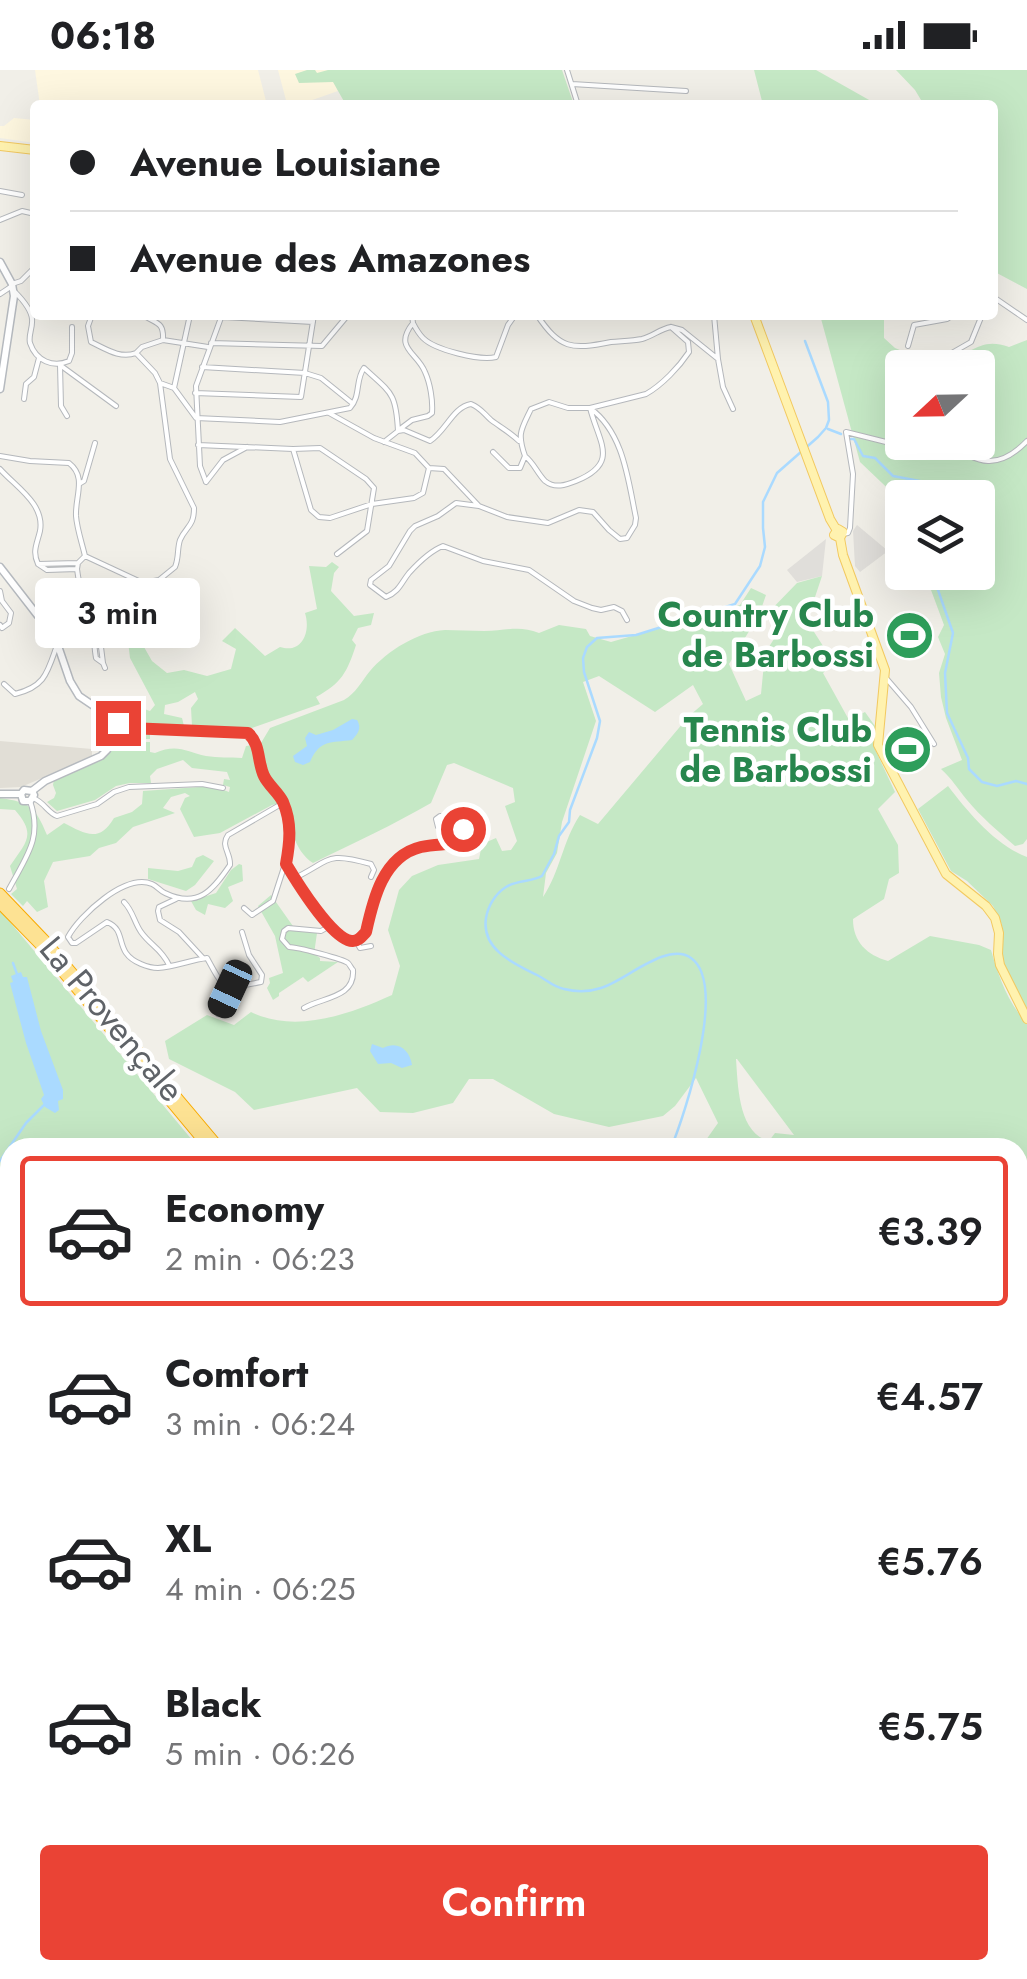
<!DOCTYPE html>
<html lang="en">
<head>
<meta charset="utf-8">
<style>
	body { margin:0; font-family:Jost,sans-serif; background:#f2f2f2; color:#202124; height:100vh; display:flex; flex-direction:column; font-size:38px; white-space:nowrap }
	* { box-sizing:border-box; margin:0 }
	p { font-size:32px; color:#757577 }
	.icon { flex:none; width:55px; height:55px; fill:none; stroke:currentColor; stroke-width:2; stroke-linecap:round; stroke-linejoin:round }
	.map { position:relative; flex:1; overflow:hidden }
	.panel { position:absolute; left:0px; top:1068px; width:1028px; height:842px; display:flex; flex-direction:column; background:#fff; border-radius:30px 30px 0 0; box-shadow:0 10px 40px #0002 }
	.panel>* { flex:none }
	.top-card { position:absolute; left:30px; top:30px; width:968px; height:220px; border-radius:10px; box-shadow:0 10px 40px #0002; display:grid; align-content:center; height:220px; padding:0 40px; background:#fff }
	.needle { width:65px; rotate:248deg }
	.controls { position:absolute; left:885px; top:280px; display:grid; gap:20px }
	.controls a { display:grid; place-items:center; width:110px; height:110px; border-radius:10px; background:#fff; box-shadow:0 10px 40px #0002; font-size:50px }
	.end { position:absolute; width:45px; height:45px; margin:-22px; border:12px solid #ea4335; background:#fff; box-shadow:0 0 0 5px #fff }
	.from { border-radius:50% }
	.bubble { position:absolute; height:70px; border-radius:10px; background:#fff; box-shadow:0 10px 40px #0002; font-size:32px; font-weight:600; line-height:70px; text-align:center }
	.car { position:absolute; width:30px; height:60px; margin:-30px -15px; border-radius:12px; box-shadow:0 0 8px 2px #0007; background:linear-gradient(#222 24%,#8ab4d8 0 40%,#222 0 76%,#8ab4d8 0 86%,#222 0) }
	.top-card b { display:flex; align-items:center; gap:35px; height:95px; font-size:38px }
	.top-card b+b { border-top:2px solid #e0e0e0 }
	.top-card i { width:25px; height:25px; background:#202124 }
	ul { padding:18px 0 0; list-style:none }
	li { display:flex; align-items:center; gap:30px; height:150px; margin:0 20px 15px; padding:0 20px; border:5px solid transparent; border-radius:10px }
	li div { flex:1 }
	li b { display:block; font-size:38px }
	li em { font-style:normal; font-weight:600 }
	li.on { border-color:#ea4335 }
	li>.icon { width:90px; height:90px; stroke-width:1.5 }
	.action { display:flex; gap:20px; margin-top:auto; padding:20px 40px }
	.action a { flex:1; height:115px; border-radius:10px; background:#ea4335; color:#fff; font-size:40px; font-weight:600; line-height:115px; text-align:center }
	.status { display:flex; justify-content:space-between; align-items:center; height:70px; padding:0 50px; background:#fff; direction:ltr }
	.status svg { height:28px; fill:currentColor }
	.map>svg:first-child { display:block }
</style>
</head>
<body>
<div class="status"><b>06:18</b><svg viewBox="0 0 49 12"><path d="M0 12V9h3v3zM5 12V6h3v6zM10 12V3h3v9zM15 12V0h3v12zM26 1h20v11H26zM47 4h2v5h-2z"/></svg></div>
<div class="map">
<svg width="1027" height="1909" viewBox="0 0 1027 1909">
	<rect width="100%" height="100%" fill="#f1efe8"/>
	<!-- commercial -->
	<path fill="#fef7e0" d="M 35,0 L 258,0 L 267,35 L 40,35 Z
		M 278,0 L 329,0 L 338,21 L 298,35 L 290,35 L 287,34 Z
		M 14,48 L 35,50 L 35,73 L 0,68 L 0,56 L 4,56 Z"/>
	<!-- industrial -->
	<path fill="#e0deda" d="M 857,455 L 888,481 L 860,502 L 855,496 L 853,461 Z
		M 826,469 L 822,506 L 797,512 L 787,500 Z"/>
	<!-- education -->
	<path fill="#e1ded6" d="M 0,671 L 92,679 L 92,687 L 21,717 L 0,718 Z"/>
	<!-- green -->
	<path fill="#c5e8c5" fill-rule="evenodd" d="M 307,0 L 315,0 L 317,3 L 328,0 L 562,0 L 574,35 L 346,35 L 333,12 L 299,13 L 295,4 Z
		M 754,0 L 816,0 L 878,35 L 763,35 Z
		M 896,0 L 1027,0 L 1027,219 L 993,201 L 992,35 L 924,35 L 915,20 Z
		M 820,245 L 889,245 L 884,250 L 884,268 L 895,278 L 912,285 C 926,279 933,284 945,291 C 971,286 979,266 1009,277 L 1027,270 L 1027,769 L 1023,774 L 1015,776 C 999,762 981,747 967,730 C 958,719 952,709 941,699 L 962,690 L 946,648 L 941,627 L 939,603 L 945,584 L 938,567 L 944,555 L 931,520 L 942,503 L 978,502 L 978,428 L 902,428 L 902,432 L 860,392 ZM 902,298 L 978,298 L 978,372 L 902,372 Z
		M 332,492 L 339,497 L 334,503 L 331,521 L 354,546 L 374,543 L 371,555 L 358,558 L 352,570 L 356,575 C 347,602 342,613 316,627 L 320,634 L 249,659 L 192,656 L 191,638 L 198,629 L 195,622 L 178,632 L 165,635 L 164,644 L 182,648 L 184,656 L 129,654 L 117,647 L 136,636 L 150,641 L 155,635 L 130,588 L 126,554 L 140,570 L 152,591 L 167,603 L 184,600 L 207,606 L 231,599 L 236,579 L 222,571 L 235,558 L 265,586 L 280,577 C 302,584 311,562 305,543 L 317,539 L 309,496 L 326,497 Z
		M 822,506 L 807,551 L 834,593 L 823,603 L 849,650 L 865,642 L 875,656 L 874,677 L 895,722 L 878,739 L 898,775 L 899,803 L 889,809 L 884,829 L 853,849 C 853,872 867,885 888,891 L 930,866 L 979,875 L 991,880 C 998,904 1008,935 1027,952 L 1027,1909 L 703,1909 L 706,1900 L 1018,1900 L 1018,1078 L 867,1077 L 868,1072 L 837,1078 L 701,1077 L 718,1053 L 696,1008 L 675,1036 L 663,1046 L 609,1057 L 554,1044 L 493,1009 L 469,1009 L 453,1033 L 413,1043 L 380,1042 L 357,1018 L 254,1040 L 235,1022 L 169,989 L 165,971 L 207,945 L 234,955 L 251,942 C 296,964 350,944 392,925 L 400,896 L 388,860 L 399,820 L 412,806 L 438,795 L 479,789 L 482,774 L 496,768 L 502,781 L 511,780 L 517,771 L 505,736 L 515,732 L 513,718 L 454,693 L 447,695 L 431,733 C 393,755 354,773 313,793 C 293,780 290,753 285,732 L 272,735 L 220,763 L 194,767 L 180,739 L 185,728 L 190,726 L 185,723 L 171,727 L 163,738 L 175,743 L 133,757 L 116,773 L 99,778 L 90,786 L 53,792 L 44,811 L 48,837 L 37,842 L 27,831 L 23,836 L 11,824 L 17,819 L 10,796 C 26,772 37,765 15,740 L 0,739 L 0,728 C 30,732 36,738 47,765 L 64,753 C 84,763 99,774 114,748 L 132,742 L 142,734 L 143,721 L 213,716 L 229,722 L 230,717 L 223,715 L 224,709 L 230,710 L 227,702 L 192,698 L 183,690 L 157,699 L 150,706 L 151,713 L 130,713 L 116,716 L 95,730 L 57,741 L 47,732 L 54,728 L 56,723 L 53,715 L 54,709 L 107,685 L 124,661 L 150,663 L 150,669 L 146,669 L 145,672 L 150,672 L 150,682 L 155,683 C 177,673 187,682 206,686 C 218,688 230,687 242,688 L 246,676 L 253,675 L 261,703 L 264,700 L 258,678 L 270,658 L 344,630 C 356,623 361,612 370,601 C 387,581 419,561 445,560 C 458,560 471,561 484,561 C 505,561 519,555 539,563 L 559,555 L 586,559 L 590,566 L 611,572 L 740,535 L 751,518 L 766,525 L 759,545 L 729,594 L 746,631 L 761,624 L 765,583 L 781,558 L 764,547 L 797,513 ZM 599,606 L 655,642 L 693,615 L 703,634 L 689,646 L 598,754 L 580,745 C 563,770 560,802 543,827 L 546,803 L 557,783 L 562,752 L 596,651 L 583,612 ZM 736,989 L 737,989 L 794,1065 L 775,1063 L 769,1071 C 738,1063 738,1015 736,989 Z
		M 921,659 L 932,676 L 900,697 L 889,681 Z
		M 948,716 C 968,742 995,775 1027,787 L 1027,939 L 1003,892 L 1002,855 L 993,836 L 967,811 L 951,801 L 918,739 Z
		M 203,785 L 214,791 L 195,815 L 186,821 L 148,809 L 148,798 L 178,801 L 192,797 L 196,788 Z
		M 239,794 L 242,795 L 243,811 L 228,817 L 233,831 L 225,838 L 208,834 L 205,845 L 196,840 L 191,831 L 216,823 L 231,800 Z
		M 271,825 L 295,859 L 317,863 L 314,884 L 320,888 L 320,891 L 338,892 L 308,912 L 303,907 L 279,923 L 279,926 L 273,930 L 267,918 L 270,913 L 269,908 L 283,903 L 275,866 L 258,836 Z
		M 0,840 L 198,1077 L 10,1078 L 10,1900 L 657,1900 L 661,1909 L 0,1909 Z"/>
	<!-- water -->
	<path fill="#aadaff" d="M 352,649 L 357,650 C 362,658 358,664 352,670 C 331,673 320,669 310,692 L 303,695 L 295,692 L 293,686 L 307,676 L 305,668 L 309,662 L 316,665 L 333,660 Z
		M 21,902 L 23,907 L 27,907 L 41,961 L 63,1020 L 63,1029 L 58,1031 L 59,1040 L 55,1043 L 45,1037 L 41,1029 L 44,1025 L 26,973 L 10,913 L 13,912 L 11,906 Z
		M 372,974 L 383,978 C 398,970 410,980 412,995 L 402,998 L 391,993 L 378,994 L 370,981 Z"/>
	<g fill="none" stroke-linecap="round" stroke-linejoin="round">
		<!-- stream -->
		<path stroke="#aadaff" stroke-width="2.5" d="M 828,359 L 841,364
			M 851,369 L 854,369 L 863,386 L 875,388 L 893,406 L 925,412 L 936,428
			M 948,502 L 938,520 L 953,563 L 945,603 L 947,643 L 968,688 L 969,699 L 982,712 L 997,716 L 1016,711 L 1027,714
			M 13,893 L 17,904
			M 671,1078 C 685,1044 728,914 691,888 C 667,871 625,911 601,918 C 589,922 576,922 564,919 C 553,917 547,910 537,905 C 515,894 481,880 486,848 C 488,836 495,824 506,817 C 516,810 531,812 542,806 L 554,784 L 559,766 L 569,752 L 570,740 L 597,668 L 600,651 L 584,602 L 583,588 L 587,577 L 597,568 L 636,565 L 735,534 L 760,496 L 765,477 L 763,458 L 763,432 L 777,403 L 818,367 L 826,358 L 829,350 L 828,332 L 805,271
			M 0,1091 L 26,1053 L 46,1033
			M 1018,1502 L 1027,1495
			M 0,1889 L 10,1888
			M 746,1909 L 746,1900"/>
		<defs>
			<path id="street" d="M 567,0 L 578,35
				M 572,14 L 686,21
				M 0,121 L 22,125
				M 0,150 L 22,141 L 35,144
				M 12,214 L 21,211 L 35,197
				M 15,222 C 22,229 31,240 32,249 C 33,258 28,265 30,273 C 36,291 53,298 69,291 L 72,283 L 72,257
				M 0,224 L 12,216
				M 992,226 L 1027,250
				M 92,245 L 88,256 L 91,272 C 106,279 120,289 136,283
				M 537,245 C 560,279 571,280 611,272 C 621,271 632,271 642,269 C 653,266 660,259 671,257
				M 714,245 L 718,289
				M 223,247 L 313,252
				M 413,253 C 416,259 418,263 423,268 C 435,280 480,291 496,287 L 508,255 L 515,245
				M 671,257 L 682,260 L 718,289 L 723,317 L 733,339
				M 163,270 L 208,277
				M 211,273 L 322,276 L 348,245
				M 908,276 L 914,255 L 947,249 L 953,245
				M 950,284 L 971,272 L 982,245
				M 60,295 L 116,336
				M 60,295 L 61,336 L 67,346
				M 202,297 L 305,303 L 321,308 L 352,333
				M 160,313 L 174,318 L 196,348 L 280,352 L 350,338 C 361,326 355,310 364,298 C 391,323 396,322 398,361 L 384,372
				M 174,318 L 190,245
				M 195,323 L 301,327 L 314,245
				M 24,329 L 26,314 L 34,307 L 39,288
				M 329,343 L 374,368 L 415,383 L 429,398
				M 400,359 L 412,350 L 428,346 L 432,343 C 433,330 430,313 425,302 C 417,282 393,278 413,253 L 412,245
				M 398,361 L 404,360 L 430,371 C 446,361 453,337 471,334 C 481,338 483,343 491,350 C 500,357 510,362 519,371
				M 947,372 C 978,395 999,400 1027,371
				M 198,375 L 293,379 L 320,378 L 366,409 L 374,418 L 367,461 L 337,484
				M 293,379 L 311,440 L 319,447 L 330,448 L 372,434 L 414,428 L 423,423 L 429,398
				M 493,382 L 509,398 L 520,398 L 525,386 C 517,363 521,360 531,339 L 549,332 L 568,338 L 590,338 C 599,373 620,393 576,411 C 566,415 555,419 545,411 C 537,403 534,393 525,386
				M 0,386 L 30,391 L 69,393 C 87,407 75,426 76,446 C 77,459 82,473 85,486 L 78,493 L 77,499
				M 429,398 L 444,399 L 479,436
				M 0,399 C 16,417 45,434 40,461 C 37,474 32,481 38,494 L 47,500 L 77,499 C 79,519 87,536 92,555 C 94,565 94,577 96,588 L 103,593 L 105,598
				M 206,412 L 200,396 L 196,316 L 222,245
				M 206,412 L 223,390 L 247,377
				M 79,414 L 84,411 L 95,373
				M 843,464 L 848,463 L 850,458 L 853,404 L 846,362 L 898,375 L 922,372
				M 85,486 L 143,513 L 159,510 L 175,497 C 179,488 177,479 180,470 C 186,456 194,457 194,438 L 170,389 L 160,313 L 155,303 L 136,283 L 142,277 L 163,270 C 164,251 156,254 143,245
				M 38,494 L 78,493
				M 0,521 L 2,531 L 11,543 L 9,553 L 2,558 L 0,555
				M 627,550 L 622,541 L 614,537 L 601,540 L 592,538 L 574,531 L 529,500 L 483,491 L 443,476 C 430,481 419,492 409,503 C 401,513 399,522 386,527 L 370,515 L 371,510 L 389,496 L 410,461 L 415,456 L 438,446 L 456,433 L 479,436 L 507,447 L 548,453 L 579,440 L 593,442 L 609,460 L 620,469 L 627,468 L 635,455 L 636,448 C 628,410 624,363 590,338 L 646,324 C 662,315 679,297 689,282 L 688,272 L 671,257
				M 94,561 L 100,569 L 103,593
				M 886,608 L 911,637 L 934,674
				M 4,614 L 15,624 C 44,617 47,604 56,578
				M 119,653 L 129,658 L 248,663 L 253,667 L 263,705 L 283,733 L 290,755 L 290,771 L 285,794 L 273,831 L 252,845 L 244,838
				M 33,728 C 44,732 48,743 57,746 L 97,734 L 114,722 L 129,717 L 202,714 L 223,718
				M 285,794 L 298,816 L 339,865 L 345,869 L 356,871 C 369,861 367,850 371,836 C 377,818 385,802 400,789 C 419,771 446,782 466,768 L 466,763 L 463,759 L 438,757 L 436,749 L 440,746 L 470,749 L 486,761
				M 293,809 C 332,790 325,781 371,794 L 374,800 L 371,807
				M 9,819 C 26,787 43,768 30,731
				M 176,829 L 159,837 L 158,841 L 160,850 L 179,862 L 203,888
				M 124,832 C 133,841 134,852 141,862 C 151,876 161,878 169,895
				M 242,862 L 249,885 L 262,905 L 261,912 C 223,919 226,923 207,888 C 191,890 174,897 158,898 C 151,898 148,897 141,894 C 112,882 129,861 107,852 L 76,873 L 72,873 L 68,867 C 79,846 125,803 152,814 C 157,816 160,821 165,823 C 198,839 213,820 230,795 C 231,783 220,776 228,765 L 283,733
				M 356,871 L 360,878 L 371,876
				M 304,938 C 323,927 355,928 353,900 C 351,898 350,895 348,893 C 343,889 297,877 289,877 L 282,869 L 284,861 L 288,858 L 321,861 L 330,856
				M 218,944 L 231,919"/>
			<path id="secondary" d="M 0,192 L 12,214 L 14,226 L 0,319
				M 0,497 L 38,546 L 53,552 L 58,558 L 57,573 L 70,611 L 79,626 L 119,653 L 107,680 L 101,686 L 45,711 L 32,721 L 24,720 L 21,724 L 0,724
				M 21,724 L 23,731 L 30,731 L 34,725 L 32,721"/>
			<path id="primary" d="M 0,76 L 35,80
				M 754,245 L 830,449 L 836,459
				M 840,468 L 843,462 L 838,459 L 834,465 L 840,468 L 843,485 L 885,600 L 878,675 L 946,804 L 986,836 L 995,848 L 999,863 L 998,884 L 1000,895 L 1027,949"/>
			<path id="highway" d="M 0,823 L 44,869 L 220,1078
				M 0,834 L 40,875 L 209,1078
				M 664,1900 L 668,1909
				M 673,1900 L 677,1909"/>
		</defs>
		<!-- street casing -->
		<use href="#street" stroke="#b5b8bc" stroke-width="6"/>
		<!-- secondary casing -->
		<use href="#secondary" stroke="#b6babf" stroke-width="9"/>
		<!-- primary casing -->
		<use href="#primary" stroke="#f2c960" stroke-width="10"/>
		<!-- highway casing -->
		<use href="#highway" stroke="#f9ab00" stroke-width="11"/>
		<!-- street -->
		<use href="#street" stroke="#fff" stroke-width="4"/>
		<!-- secondary -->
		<use href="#secondary" stroke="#fff" stroke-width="6"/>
		<!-- primary -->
		<use href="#primary" stroke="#fff2af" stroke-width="8"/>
		<!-- highway -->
		<use href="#highway" stroke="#fde293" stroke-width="9"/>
	</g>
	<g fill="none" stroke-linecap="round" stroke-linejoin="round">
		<!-- route -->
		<path stroke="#ea4335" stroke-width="12" d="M 118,653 L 129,658 L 248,663 C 261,675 257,691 264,706 C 269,716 278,722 283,732 C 292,753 290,772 286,794 C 295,809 334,873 353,871 C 359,871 362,866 366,862 C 373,830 383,786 421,777 C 434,774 448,775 462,772 L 466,768 L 466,763 L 463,759"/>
	</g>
	<!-- icons -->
	<defs>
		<symbol id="stadium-disc" viewBox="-11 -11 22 22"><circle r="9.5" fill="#2e9e5b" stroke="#fff"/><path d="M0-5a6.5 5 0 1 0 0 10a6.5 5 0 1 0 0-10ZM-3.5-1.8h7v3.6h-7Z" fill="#fff"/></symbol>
	</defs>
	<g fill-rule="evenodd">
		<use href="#stadium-disc" x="882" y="538" width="55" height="55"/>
		<use href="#stadium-disc" x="880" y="652" width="55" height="55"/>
	</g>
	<g text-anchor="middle" stroke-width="9" stroke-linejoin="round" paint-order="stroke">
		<!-- leisure labels -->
		<g font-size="35" font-weight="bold" fill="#27864d" stroke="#fff" text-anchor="end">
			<text x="874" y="557">Country Club<tspan x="874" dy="40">de Barbossi</tspan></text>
			<text x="872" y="672">Tennis Club<tspan x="872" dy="40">de Barbossi</tspan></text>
		</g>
		<!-- street labels -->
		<g font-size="35" fill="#5f6368" stroke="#fff">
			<text transform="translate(112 949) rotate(50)" y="12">La Provençale</text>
		</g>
	</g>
</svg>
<div class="controls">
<a><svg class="needle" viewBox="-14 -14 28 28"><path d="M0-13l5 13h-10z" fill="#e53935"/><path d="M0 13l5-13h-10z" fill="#757577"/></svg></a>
<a><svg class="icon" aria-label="layers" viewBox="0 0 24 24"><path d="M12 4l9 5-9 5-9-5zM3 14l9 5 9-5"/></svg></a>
</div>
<i class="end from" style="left:463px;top:759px"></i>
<i class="end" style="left:118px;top:653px"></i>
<div class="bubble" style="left:35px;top:508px;width:165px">3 min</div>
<i class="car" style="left:230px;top:919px;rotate:205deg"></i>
<div class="top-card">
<b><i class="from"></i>Avenue Louisiane</b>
<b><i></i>Avenue des Amazones</b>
</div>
<section class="panel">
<ul>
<li class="on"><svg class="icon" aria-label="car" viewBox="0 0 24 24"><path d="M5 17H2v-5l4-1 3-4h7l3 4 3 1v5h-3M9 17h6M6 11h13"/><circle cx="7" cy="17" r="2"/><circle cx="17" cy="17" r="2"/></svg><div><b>Economy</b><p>2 min · 06:23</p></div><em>€3.39</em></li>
<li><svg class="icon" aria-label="car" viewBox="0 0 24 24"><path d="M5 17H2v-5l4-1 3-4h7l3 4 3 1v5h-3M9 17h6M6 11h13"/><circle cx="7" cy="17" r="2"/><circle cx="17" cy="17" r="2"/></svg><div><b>Comfort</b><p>3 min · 06:24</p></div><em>€4.57</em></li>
<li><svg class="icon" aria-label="car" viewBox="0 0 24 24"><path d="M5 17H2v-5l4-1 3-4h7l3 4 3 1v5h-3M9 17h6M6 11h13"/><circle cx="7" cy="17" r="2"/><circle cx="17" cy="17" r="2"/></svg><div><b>XL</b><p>4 min · 06:25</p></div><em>€5.76</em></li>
<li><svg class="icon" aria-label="car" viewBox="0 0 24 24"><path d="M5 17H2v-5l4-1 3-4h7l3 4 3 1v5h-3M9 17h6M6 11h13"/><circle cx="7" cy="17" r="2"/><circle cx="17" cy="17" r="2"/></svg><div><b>Black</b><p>5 min · 06:26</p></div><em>€5.75</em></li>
</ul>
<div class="action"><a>Confirm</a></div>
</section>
</div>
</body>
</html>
